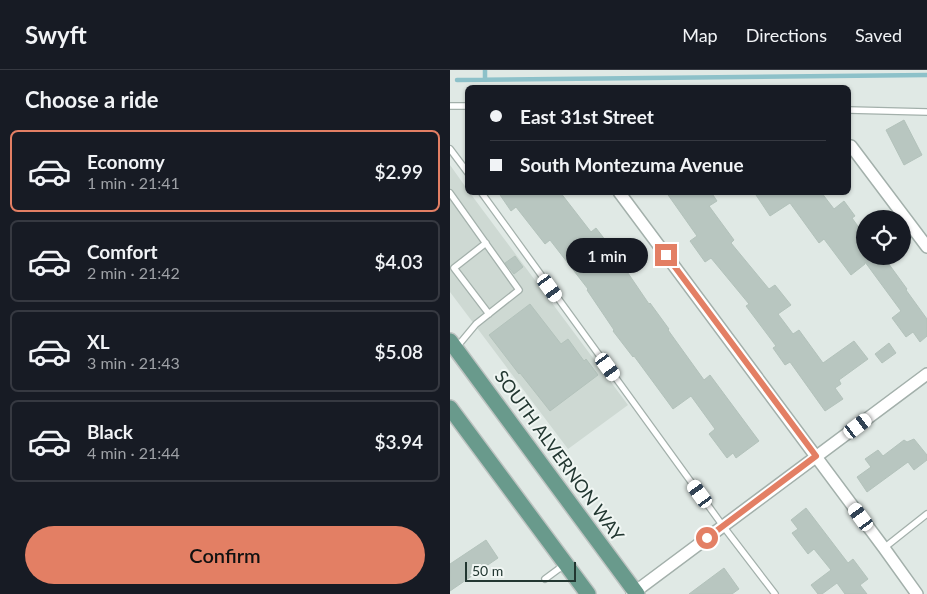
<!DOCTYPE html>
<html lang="en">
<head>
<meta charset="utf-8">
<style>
	body { margin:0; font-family:Lato,sans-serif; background:#242831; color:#f1f3f6; height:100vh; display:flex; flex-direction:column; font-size:19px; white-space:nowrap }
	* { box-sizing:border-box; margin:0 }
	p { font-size:16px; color:#9ea1a6 }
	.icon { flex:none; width:28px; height:28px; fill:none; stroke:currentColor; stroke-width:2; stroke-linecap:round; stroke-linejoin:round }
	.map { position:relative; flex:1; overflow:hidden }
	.sheet { display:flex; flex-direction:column; background:#171b24; width:450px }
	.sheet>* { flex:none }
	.top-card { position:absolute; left:15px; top:15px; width:386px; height:110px; border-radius:8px; box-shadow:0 1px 4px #0004; display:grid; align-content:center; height:110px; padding:0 25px; background:#171b24 }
	.tools { position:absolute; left:406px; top:140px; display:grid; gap:10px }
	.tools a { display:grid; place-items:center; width:55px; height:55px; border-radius:50%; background:#171b24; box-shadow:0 1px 4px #0004; font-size:25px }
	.scale { position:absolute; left:15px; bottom:12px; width:111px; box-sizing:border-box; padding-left:5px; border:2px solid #223731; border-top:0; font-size:14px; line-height:18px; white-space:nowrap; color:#223731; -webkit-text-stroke:4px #f0f6f3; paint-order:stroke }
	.end { position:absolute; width:22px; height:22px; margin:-11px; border:6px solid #e37f64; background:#fff; box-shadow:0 0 0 2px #fff }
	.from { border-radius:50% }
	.bubble { position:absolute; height:35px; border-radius:18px; background:#171b24; box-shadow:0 1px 4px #0004; font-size:16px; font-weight:600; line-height:35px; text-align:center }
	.car { position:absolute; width:15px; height:30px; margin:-15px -8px; border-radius:6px; box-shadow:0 0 4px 1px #0007; background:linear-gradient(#fff 24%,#345 0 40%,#fff 0 76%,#345 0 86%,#fff 0) }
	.top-card b { display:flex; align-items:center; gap:18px; height:48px; font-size:19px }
	.top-card b+b { border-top:1px solid #363941 }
	.top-card i { width:12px; height:12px; background:#f1f3f6 }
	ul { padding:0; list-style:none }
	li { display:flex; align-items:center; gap:15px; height:82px; margin:0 10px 8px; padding:0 15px; border:2px solid #363941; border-radius:8px }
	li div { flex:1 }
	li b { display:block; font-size:19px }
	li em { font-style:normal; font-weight:600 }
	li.active { border-color:#e37f64 }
	li>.icon { width:45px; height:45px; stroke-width:1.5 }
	h2 { padding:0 25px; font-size:22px; line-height:60px }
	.cta { display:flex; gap:10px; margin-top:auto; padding:10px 25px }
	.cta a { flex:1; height:58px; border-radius:30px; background:#e37f64; color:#111; font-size:20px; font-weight:600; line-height:58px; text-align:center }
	header { display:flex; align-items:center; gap:30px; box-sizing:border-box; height:70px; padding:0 25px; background:#171b24; border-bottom:1px solid #363941 }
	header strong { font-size:24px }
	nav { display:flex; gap:28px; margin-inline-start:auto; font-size:18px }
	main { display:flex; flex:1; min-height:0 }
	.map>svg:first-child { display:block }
</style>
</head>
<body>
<header>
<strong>Swyft</strong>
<nav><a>Map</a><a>Directions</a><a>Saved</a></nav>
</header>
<main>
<section class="sheet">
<h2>Choose a ride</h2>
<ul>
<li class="active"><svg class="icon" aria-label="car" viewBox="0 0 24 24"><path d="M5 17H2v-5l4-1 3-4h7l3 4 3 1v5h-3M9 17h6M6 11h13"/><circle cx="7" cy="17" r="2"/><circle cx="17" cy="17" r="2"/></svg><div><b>Economy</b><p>1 min · 21:41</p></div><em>$2.99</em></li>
<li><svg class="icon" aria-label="car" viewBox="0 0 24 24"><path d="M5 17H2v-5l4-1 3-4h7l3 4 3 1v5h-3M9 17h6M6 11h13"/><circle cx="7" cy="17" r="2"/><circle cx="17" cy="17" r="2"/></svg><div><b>Comfort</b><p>2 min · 21:42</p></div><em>$4.03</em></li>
<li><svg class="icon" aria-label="car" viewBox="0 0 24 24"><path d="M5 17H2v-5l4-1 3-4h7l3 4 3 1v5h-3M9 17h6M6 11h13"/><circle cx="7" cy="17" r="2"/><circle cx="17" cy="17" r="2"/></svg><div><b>XL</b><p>3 min · 21:43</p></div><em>$5.08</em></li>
<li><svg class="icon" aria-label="car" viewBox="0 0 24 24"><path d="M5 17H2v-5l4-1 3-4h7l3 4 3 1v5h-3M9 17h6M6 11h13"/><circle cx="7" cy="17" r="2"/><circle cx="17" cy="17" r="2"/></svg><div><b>Black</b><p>4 min · 21:44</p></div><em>$3.94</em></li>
</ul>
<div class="cta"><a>Confirm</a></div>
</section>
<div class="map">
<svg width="477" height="524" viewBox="0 0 477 524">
	<rect width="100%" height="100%" fill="#e0e9e5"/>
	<!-- built -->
	<path fill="#ced9d3" d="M 0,95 L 17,119 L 18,122 L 20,123 L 178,335 L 118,379 L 0,222 Z"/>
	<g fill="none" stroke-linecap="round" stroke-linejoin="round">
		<!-- stream -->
		<path stroke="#8dc1c9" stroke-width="4.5" d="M 35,0 L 35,9
			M 7,10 L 477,5"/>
	</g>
	<!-- building -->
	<path fill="#b8c6c0" stroke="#b3c2bb" d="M 454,50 L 472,85 L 454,95 L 436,60 Z
		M 48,122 L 110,122 L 141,162 L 146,158 L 166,184 L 165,184 L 199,234 L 200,233 L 219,259 L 218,260 L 254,310 L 260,305 L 309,371 L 286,388 L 283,383 L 277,388 L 259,364 L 265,359 L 241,326 L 223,339 L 184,286 L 183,287 L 163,261 L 164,260 L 137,220 L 138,219 L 100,170 L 95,174 L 66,137 L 61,141 Z
		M 216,122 L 261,122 L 267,131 L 259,136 L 284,170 L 281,173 L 319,219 L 325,215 L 341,235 L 328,244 L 343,264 L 349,260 L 373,293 L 404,271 L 418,289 L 389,310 L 391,314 L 385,318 L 393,329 L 375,341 L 340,292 L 335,295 L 323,278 L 326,276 L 296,236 L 299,234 L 261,188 L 255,192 L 240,171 L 247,166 Z
		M 304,122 L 371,122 L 384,139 L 394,131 L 405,146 L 402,148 L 415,166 L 415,186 L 433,186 L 457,219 L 456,220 L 477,249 L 477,266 L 470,272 L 463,262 L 456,267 L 442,248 L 451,241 L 415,192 L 415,194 L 401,205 L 374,169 L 369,173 L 340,133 L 320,146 Z
		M 65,186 L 73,197 L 64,204 L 55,193 Z
		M 80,234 L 111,274 L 118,269 L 134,291 L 136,289 L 148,305 L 100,341 L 70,303 L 69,304 L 39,265 Z
		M 439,273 L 446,283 L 432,293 L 425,284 Z
		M 464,369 L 477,385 L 477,390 L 464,400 L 458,392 L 417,422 L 407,407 L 421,397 L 415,389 L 428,380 L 433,386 L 454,370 L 457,372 Z
		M 356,438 L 398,493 L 403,489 L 418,509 L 410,515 L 417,524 L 395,524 L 387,513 L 372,524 L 368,524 L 361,515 L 381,500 L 364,479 L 358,484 L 342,463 L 348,459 L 341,450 Z
		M 36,470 L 48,488 L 0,521 L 0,494 Z
		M 274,498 L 289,519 L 282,524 L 239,524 Z"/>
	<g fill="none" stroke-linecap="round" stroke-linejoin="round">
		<defs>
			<path id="lane" d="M 0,36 L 18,36
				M 399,40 L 477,42
				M 0,79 L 18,103
				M 31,122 L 273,456 L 325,524
				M 0,123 L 69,220 L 26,254 L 6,278
				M 36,173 L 4,198 L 39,244
				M 434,478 L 477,444
				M 95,509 L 114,495"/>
			<path id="street" d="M 401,76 L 477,177
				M 169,122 L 434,478 L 467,524
				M 182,524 L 477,304"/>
			<path id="primary" d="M 0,271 L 187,524
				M 0,338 L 138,524"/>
		</defs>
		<!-- lane casing -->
		<use href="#lane" stroke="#a3b0ab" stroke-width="8"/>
		<!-- street casing -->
		<use href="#street" stroke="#a3b0ab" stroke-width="14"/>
		<!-- primary casing -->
		<use href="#primary" stroke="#bdc3c1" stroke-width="18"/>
		<!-- lane -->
		<use href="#lane" stroke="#fff" stroke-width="5.5"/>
		<!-- street -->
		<use href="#street" stroke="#fff" stroke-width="11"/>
		<!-- primary -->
		<use href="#primary" stroke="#699a8c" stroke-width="15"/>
	</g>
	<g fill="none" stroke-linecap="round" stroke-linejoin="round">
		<!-- route -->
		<path stroke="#e37f64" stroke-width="6" d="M 216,185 L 366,386 L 257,468"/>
	</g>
	<g text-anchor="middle" stroke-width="4" stroke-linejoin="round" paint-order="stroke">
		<!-- street labels -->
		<g font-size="18" fill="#223731" stroke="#f0f6f3">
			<text transform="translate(109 386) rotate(54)" y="6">SOUTH ALVERNON WAY</text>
		</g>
	</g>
</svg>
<div class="tools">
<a><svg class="icon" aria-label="locate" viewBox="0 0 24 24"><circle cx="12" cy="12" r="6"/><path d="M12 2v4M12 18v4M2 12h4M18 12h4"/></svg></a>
</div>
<div class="scale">50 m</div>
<i class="end from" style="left:257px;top:468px"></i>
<i class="end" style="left:216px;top:185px"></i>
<div class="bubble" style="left:116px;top:168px;width:82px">1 min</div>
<i class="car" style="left:100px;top:218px;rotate:144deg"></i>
<i class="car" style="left:158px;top:297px;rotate:144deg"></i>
<i class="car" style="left:408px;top:356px;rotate:53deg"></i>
<i class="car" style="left:250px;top:424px;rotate:324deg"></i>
<i class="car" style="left:411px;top:447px;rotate:324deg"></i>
<div class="top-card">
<b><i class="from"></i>East 31st Street</b>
<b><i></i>South Montezuma Avenue</b>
</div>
</div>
</main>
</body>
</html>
